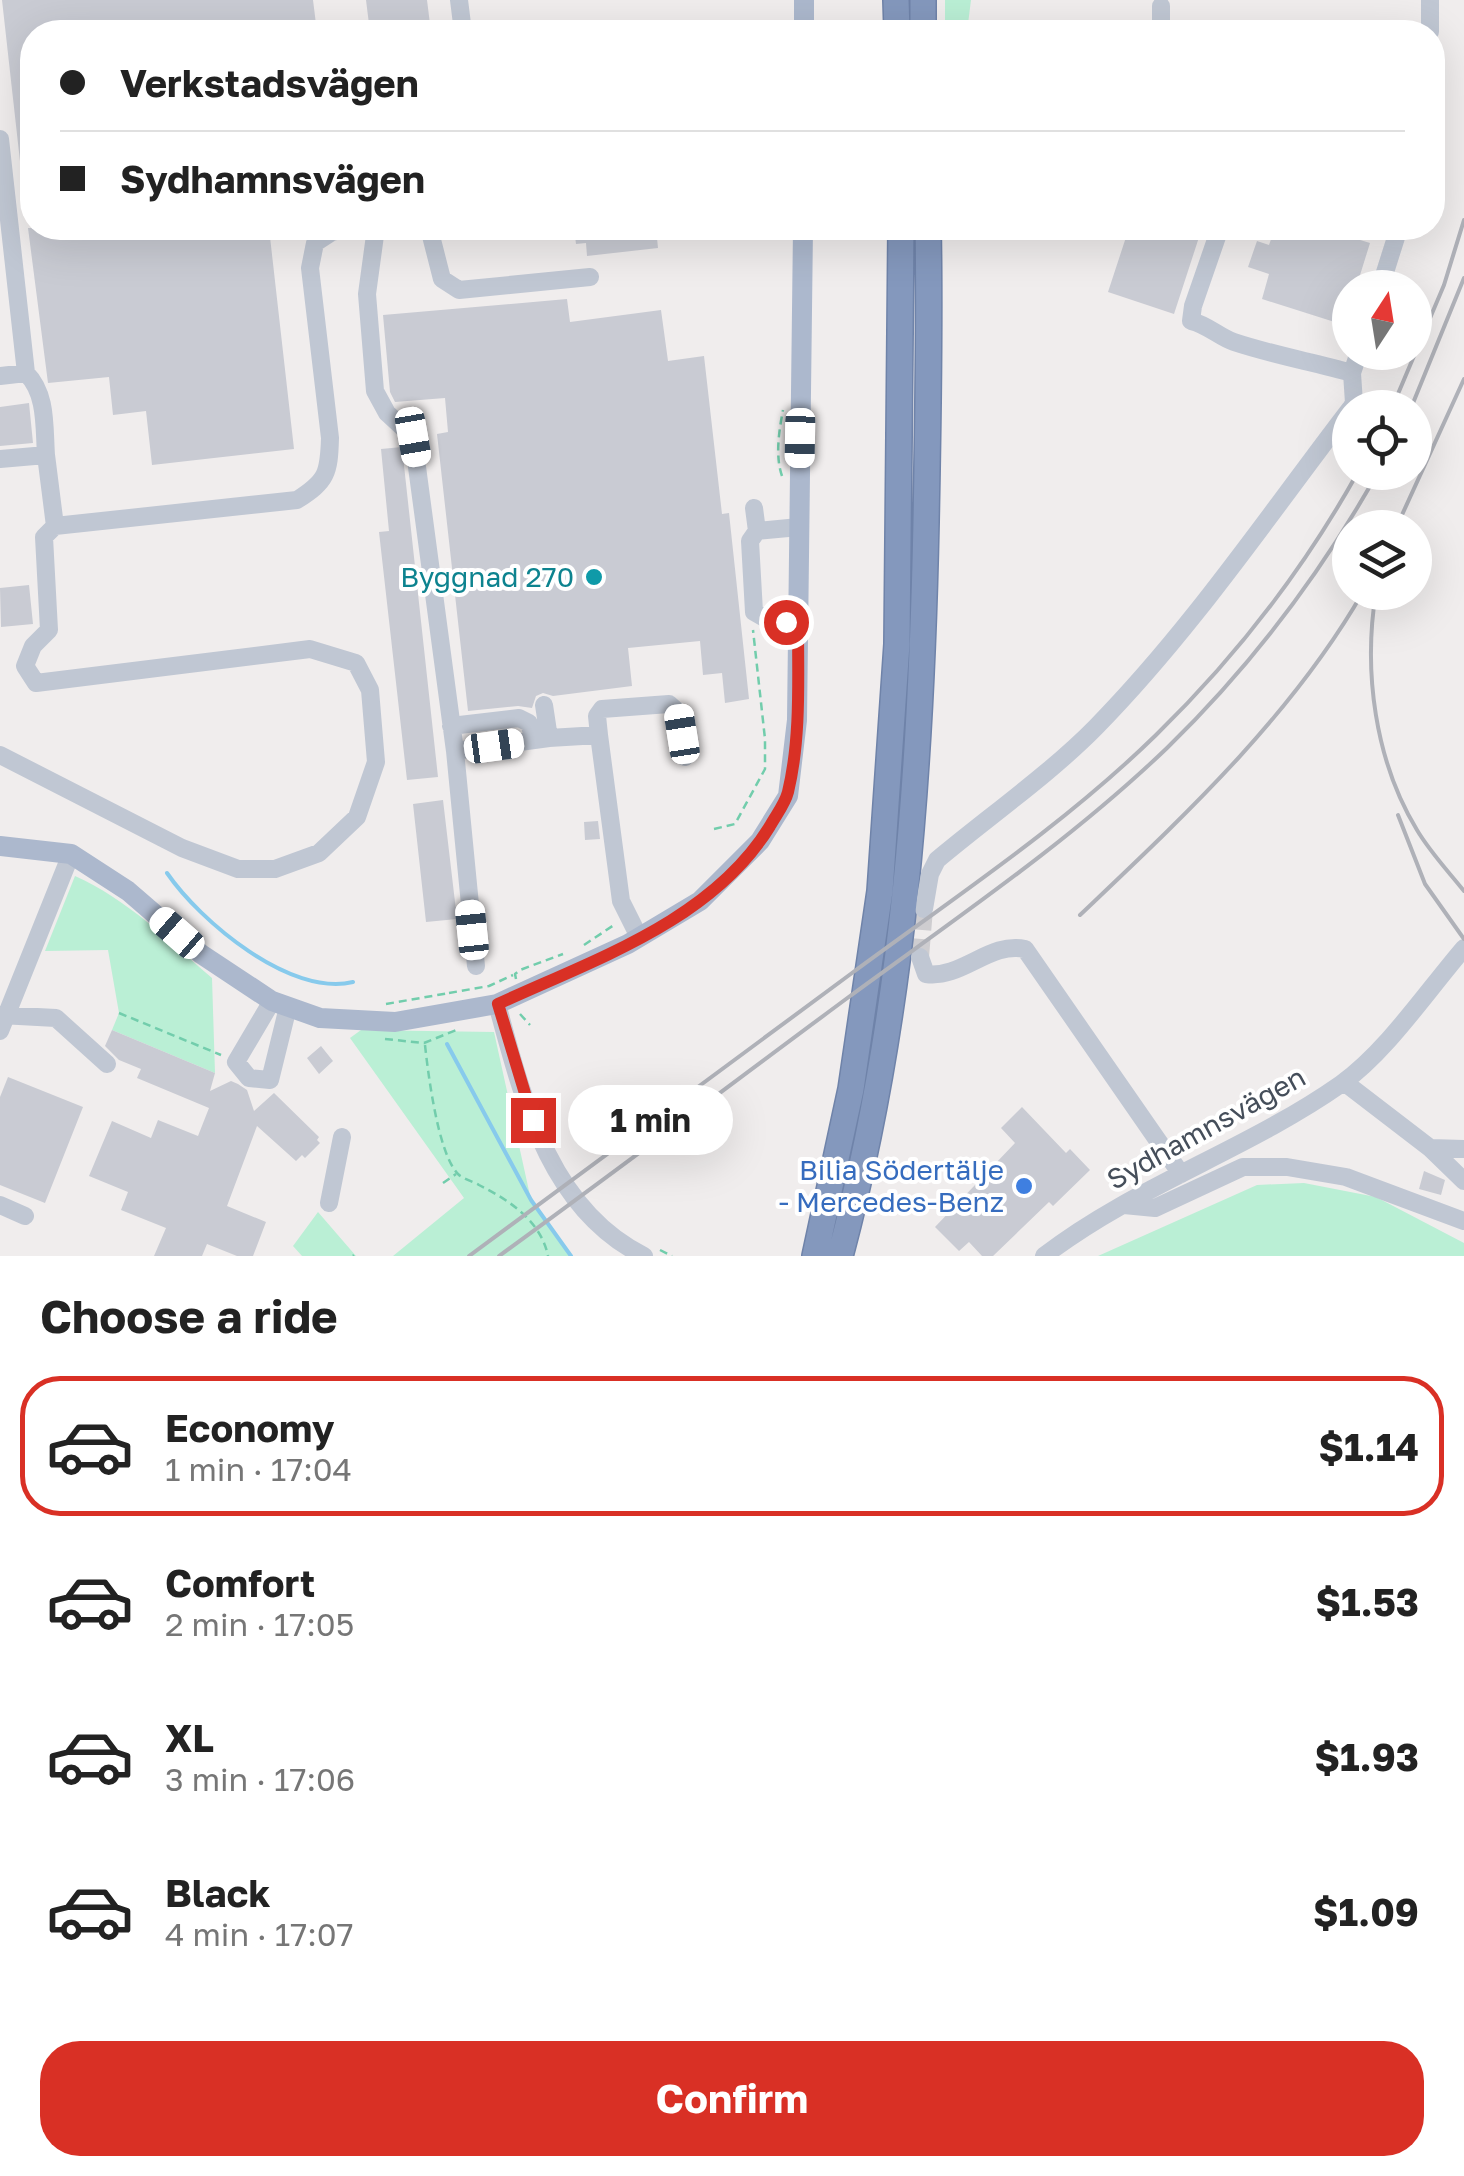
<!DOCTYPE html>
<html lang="en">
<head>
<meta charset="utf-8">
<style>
	body { margin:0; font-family:"Golos Text",sans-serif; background:#f6f6f6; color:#222; height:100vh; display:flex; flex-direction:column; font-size:38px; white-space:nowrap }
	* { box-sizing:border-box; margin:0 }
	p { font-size:32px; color:#767676 }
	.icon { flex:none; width:55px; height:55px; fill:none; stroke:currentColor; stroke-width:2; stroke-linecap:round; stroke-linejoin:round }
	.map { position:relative; height:1256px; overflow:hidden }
	.details { display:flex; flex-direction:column; background:#fff; flex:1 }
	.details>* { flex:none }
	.top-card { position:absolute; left:20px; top:20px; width:1425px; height:220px; border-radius:40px; box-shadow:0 10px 40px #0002; display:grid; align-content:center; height:220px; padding:0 40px; background:#fff }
	.needle { width:65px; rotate:12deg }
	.fabs { position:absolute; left:1332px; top:270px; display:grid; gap:20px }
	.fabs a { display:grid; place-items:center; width:100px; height:100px; border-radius:50%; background:#fff; box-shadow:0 10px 40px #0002; font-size:50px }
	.end { position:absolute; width:45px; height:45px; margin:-22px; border:12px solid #d93025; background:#fff; box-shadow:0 0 0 5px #fff }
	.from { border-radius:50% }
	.bubble { position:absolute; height:70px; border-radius:35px; background:#fff; box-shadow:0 10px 40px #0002; font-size:32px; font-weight:700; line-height:70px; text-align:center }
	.car { position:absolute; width:30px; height:60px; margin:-30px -15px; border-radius:12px; box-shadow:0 0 8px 2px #0007; background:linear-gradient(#fff 24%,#345 0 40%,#fff 0 76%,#345 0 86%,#fff 0) }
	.top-card b { display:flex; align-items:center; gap:35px; height:95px; font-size:38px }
	.top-card b+b { border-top:2px solid #e0e0e0 }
	.top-card i { width:25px; height:25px; background:#222 }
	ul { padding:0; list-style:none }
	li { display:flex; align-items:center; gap:30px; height:140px; margin:0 20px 15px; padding:0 20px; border:5px solid transparent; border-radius:40px }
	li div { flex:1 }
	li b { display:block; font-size:38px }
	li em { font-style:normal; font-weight:700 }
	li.current { border-color:#d93025 }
	li>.icon { width:90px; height:90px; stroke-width:1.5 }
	h2 { padding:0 40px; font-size:45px; line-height:120px }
	.primary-button { display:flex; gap:20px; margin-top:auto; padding:20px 40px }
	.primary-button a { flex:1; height:115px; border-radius:40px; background:#d93025; color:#fff; font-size:40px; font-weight:700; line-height:115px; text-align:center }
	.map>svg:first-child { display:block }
</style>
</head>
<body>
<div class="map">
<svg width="1464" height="1256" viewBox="0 0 1464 1256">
	<rect width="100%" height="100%" fill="#f0eded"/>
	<!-- green -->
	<path fill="#baefd5" d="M 945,0 L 971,0 L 967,32 L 945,32 Z
		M 75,876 C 127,899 169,941 212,978 L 215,1073 L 112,1030 L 119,1013 L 108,950 L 45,951 Z
		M 361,1030 L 494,1032 L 531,1200 L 571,1256 L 393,1256 L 464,1198 L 350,1038 Z
		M 1304,1183 L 1376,1197 L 1464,1243 L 1464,1256 L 1098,1256 L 1257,1185 Z
		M 318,1212 L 356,1256 L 302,1256 L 293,1246 Z"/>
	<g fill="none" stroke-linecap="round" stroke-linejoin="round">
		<!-- stream -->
		<path stroke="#87caec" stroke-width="4" d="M 167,873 C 200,921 290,997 353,982
			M 447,1044 L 531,1200 L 571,1256"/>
	</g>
	<!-- building -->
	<path fill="#c9cbd3" d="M 2,0 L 313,0 L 317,32 L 32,32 L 32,206 L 25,206 Z
		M 366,0 L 427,0 L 431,32 L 370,32 Z
		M 28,228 L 269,228 L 294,449 L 152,465 L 146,411 L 113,415 L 109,377 L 48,383 Z
		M 574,228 L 656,228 L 658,248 L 587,256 L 586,243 L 576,244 Z
		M 1129,228 L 1202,228 L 1174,314 L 1108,292 Z
		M 1275,228 L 1321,228 L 1370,243 L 1356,288 L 1350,288 L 1350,305 L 1344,325 L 1262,299 L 1269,274 L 1248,267 L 1257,241 L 1269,245 Z
		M 567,299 L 570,322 L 661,310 L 668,361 L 704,356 L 722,514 L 729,513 L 749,699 L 725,703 L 722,673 L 703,675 L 700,641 L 628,648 L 632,686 L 553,696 L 543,693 L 536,696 L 532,708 L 518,706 L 468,711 L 437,434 L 448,432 L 445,398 L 395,402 L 390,392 L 383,315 Z
		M 29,403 L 33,443 L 0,446 L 0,407 Z
		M 402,447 L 438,777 L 407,780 L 379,532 L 389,531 L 381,449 Z
		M 29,585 L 33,624 L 1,627 L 0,588 Z
		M 443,800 L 457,919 L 426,922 L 413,804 Z
		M 598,821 L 600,839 L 585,840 L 584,822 Z
		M 112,1030 L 215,1073 L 210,1091 L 231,1081 L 238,1084 L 247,1090 L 254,1111 L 274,1093 L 319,1137 L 317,1140 L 320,1143 L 305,1158 L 302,1155 L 296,1161 L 257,1126 L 227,1206 L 266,1222 L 253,1256 L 237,1256 L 207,1244 L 202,1256 L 154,1256 L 166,1228 L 121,1210 L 128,1192 L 89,1176 L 112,1121 L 151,1138 L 158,1120 L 198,1136 L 209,1108 L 137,1078 L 141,1069 L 119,1060 L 105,1046 Z
		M 321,1046 L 333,1061 L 319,1074 L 307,1058 Z
		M 8,1077 L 83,1107 L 45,1203 L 0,1185 L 0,1097 Z
		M 1022,1107 L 1066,1153 L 1070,1149 L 1090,1170 L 1053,1206 L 1049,1202 L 993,1256 L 982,1256 L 969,1242 L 959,1251 L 935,1227 L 1015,1143 L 1001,1128 Z
		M 1424,1171 L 1445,1180 L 1441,1195 L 1419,1189 Z"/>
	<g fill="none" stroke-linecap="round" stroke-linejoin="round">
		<!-- minor-tunnel -->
		<path stroke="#cecdd0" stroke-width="18" stroke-dasharray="18 9" stroke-linecap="butt" d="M 920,957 L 924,909"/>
		<defs>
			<path id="highway" d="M 896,0 L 897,32
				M 923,0 L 923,32
				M 815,1256 L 851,1089 L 880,891 L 897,644 L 901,228
				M 840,1256 C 904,1017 921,769 926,522 C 928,424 930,326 928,228"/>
		</defs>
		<!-- highway casing -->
		<use href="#highway" stroke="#6f83a9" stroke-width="28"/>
		<!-- path -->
		<path stroke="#72cdac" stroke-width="2.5" stroke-dasharray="8 5" stroke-linecap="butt" d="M 782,476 C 775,456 779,431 783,410
			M 714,829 L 735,824 L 765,769 L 765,739 L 753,630
			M 584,945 L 614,925
			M 516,979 L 515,974 L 520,970 L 563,954
			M 449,993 L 489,986 L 513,975
			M 386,1004 L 449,993
			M 119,1013 L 221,1055
			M 520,1014 L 530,1025
			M 385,1039 L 424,1043 L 459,1029
			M 425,1045 C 428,1073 438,1154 458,1174 C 463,1179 474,1182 479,1185 C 509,1200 541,1221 548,1256
			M 443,1183 L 456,1174
			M 660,1250 L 672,1256
			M 353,1256 L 354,1255"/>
		<!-- minor -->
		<path stroke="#c0c7d3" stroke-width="18" d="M 459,0 L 463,32
			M 1161,6 L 1161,32
			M 1198,32 L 1203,29 L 1227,32
			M 1430,32 L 1430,0
			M 0,139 L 26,373 L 0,376
			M 376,228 L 367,294 L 375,391 L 387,413 L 413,437 L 455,751 L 549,738 L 599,735 L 621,901 L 639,937
			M 429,228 L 442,279 L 459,290 L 590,277
			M 1220,228 L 1193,306 L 1191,321 C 1208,325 1219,337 1234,342 C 1273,355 1313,362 1352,373
			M 1380,288 L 1399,228
			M 1351,408 L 1354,403 L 1352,373 L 1359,352
			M 46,455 L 55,526
			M 0,459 L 46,455 C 44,426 47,394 26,373
			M 754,508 L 757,531
			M 798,624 L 768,620 L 754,612 L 750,541 L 757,531 L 799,527
			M 544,705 L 549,738
			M 451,726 L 519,718 L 529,723 L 534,740
			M 599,735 L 597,716 L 602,709 L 669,704 L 678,712 L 685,757
			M 455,751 L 476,966
			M 0,755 L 182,848 L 238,869 L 275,869 L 319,853 L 357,817 L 376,762 L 370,690 L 356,663 L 310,649 L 36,683 L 25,666 L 33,646 L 49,630 L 44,537 L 55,526 L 297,500 C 327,481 329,473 330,438 L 310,268 L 315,243 L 332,232 L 350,228
			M 924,909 L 930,874 L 937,860 C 987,818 1051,773 1096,727 C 1191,630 1268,516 1350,409
			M 920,957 L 926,974 C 962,979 990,941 1025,949 L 1181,1174
			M 272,1001 L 236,1062 L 249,1078 L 270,1080 L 288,1007
			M 497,1004 C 523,1099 549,1209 644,1256
			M 0,1015 L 56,1018 L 107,1064
			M 0,1031 L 71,854
			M 1344,1082 L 1430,1148 L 1464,1181
			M 1430,1148 L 1464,1149
			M 329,1203 L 342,1137
			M 0,1205 L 25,1216
			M 1124,1205 L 1155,1208 L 1243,1167 L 1287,1167 L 1346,1177 L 1464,1221
			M 1044,1256 C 1135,1186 1247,1150 1341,1084 C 1387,1051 1427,991 1464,948"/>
		<!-- major -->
		<path stroke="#acb8cd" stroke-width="20" d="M 804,0 L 804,32
			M 0,846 L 71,854 L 128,891 L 201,954 L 272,1001 L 320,1018 L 395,1022 L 497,1004 L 628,944 L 700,901 L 760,841 L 788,796 L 797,720 L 803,228"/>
		<!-- highway -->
		<use href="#highway" stroke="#8498bd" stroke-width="25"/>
		<!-- rail -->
		<path stroke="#afb1b8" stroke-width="4" d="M 1392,408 L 1444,285 L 1464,220
			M 1411,408 L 1464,278
			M 1396,528 L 1464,379
			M 1376,592 C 1363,671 1375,761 1417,830 C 1430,852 1448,871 1464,891
			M 1398,815 L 1425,884 L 1464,939
			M 1080,915 C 1183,817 1291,717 1363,592
			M 469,1256 C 597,1162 725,1067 852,973 C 955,897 1064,825 1156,735 C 1235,658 1304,569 1358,472
			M 499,1256 C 616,1171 730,1085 846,999 C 955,919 1069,842 1167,748 C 1250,667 1321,574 1378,472"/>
	</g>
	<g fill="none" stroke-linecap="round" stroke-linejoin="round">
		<!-- route -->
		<path stroke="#d93025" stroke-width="12" d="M 533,1120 L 498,1004 C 593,960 712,921 770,826 C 776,815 785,804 788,792 C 801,738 798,679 798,624 L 786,622"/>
	</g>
	<!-- markers -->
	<circle fill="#0f9aa8" stroke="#fff" stroke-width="4" cx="594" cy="577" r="10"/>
	<circle fill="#3f7fe0" stroke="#fff" stroke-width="4" cx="1024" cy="1186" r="10"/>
	<g text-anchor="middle" stroke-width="8" stroke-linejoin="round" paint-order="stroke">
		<!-- culture labels -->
		<g font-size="28" fill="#0d838f" stroke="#fff" text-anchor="end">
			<text x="574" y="587">Byggnad 270</text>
		</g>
		<!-- street labels -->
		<g font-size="28" fill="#454e5a" stroke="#fff">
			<text transform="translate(1206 1128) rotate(-29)" y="10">Sydhamnsvägen</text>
		</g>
		<!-- shop labels -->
		<g font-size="28" fill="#366cbe" stroke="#fff" text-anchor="end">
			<text x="1004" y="1180">Bilia Södertälje<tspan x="1004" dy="32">- Mercedes-Benz</tspan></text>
		</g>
	</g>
</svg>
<div class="fabs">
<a><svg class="needle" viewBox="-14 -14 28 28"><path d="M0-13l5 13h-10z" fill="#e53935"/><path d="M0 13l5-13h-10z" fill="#767676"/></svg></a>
<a><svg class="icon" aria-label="locate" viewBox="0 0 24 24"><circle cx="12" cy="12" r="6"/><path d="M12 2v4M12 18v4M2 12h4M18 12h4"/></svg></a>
<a><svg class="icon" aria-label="layers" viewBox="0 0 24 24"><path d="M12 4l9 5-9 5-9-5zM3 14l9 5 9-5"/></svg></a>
</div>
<i class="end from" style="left:786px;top:622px"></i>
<i class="end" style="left:533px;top:1120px"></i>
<div class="bubble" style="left:568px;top:1085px;width:165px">1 min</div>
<i class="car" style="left:413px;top:437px;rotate:170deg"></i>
<i class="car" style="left:800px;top:438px;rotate:181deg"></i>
<i class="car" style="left:682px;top:734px;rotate:351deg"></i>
<i class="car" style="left:494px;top:746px;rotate:82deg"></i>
<i class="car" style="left:472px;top:930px;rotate:354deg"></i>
<i class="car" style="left:177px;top:933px;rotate:311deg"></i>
<div class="top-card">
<b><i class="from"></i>Verkstadsvägen</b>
<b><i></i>Sydhamnsvägen</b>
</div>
</div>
<section class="details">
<h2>Choose a ride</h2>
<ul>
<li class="current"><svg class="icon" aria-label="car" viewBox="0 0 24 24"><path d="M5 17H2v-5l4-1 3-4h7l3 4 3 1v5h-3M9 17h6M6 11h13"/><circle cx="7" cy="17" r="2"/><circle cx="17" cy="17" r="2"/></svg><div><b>Economy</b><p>1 min · 17:04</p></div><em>$1.14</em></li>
<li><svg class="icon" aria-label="car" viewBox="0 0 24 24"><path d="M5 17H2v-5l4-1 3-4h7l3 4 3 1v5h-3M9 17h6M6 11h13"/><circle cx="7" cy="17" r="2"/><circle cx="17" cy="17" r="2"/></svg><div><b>Comfort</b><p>2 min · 17:05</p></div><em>$1.53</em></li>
<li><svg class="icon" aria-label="car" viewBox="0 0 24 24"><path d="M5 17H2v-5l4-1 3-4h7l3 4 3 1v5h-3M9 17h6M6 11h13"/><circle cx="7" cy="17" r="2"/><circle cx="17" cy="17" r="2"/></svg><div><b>XL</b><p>3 min · 17:06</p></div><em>$1.93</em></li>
<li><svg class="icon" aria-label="car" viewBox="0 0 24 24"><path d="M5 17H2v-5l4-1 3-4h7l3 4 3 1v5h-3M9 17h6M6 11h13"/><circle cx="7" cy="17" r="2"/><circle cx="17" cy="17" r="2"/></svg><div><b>Black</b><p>4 min · 17:07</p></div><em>$1.09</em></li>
</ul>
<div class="primary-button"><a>Confirm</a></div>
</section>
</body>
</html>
